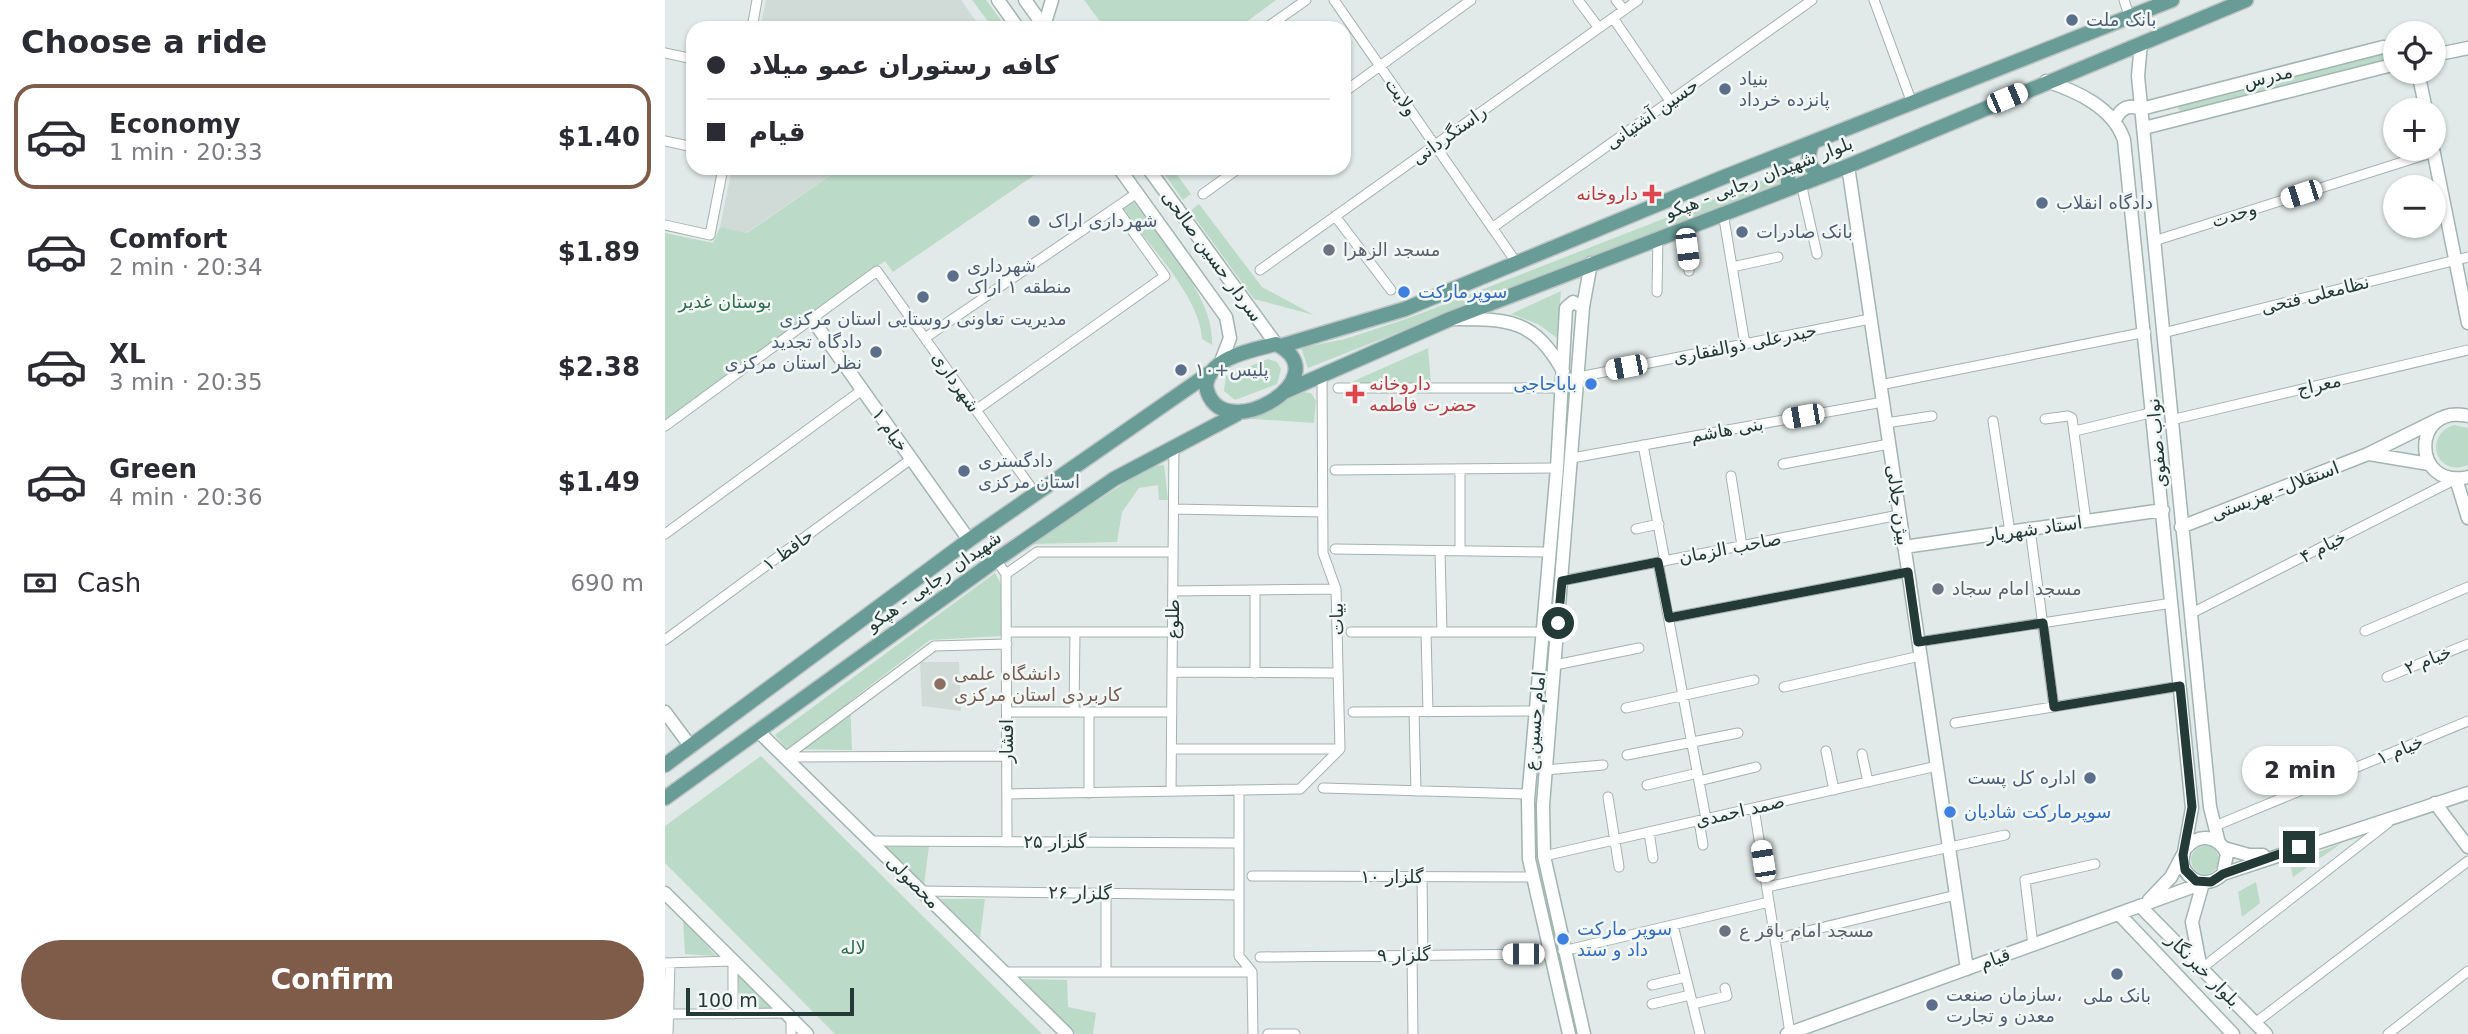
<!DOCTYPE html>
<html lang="en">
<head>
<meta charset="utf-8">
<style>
	body { margin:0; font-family:"DejaVu Sans",Cairo,sans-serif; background:#f2f2f3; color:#2b2b33; height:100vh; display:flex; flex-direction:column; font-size:26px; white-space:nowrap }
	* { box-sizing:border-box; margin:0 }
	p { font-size:23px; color:#7c7c81 }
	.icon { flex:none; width:38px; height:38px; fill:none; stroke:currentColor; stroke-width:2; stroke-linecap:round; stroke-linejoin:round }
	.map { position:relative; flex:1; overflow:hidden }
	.details { display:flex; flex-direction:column; background:#fff; width:665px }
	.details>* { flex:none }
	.guide { position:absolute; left:21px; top:21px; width:665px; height:154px; border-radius:21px; box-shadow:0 2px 5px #0004; display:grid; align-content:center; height:154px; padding:0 21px; background:#fff }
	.buttons { position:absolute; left:1718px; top:21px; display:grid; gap:14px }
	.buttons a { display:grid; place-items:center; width:63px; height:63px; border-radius:50%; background:#fff; box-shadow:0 2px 5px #0004; font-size:35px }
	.scale { position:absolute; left:21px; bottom:18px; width:168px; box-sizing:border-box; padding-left:7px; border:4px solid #233a37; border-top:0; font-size:19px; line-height:24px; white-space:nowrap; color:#233a37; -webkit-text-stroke:5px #f1f7f5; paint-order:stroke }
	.end { position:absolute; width:32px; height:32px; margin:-16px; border:9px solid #233a37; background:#fff; box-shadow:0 0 0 4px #fff }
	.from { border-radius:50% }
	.bubble { position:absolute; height:49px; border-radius:24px; background:#fff; box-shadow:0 2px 5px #0004; font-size:23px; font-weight:800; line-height:49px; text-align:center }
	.car { position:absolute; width:21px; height:42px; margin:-21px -10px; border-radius:9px; box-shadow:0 0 5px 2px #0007; background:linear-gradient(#fff 24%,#345 0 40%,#fff 0 76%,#345 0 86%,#fff 0) }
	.guide b { display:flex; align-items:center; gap:24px; height:66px; font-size:26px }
	.guide b+b { border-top:2px solid #e1e1e2 }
	.guide i { width:18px; height:18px; background:#2b2b33 }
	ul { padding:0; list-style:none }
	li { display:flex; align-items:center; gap:21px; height:105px; margin:0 14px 10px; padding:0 7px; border:4px solid transparent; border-radius:21px }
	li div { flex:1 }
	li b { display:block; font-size:26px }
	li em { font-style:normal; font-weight:800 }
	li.current { border-color:#7f5b49 }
	li>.icon { width:63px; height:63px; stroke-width:1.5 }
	h2 { padding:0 21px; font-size:32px; line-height:84px }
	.pay { display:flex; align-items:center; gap:18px; height:77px; padding:0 21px; font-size:26px }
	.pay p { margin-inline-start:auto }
	.button { display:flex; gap:14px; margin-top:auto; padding:14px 21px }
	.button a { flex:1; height:80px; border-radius:42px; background:#7f5b49; color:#fff; font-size:28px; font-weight:800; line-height:80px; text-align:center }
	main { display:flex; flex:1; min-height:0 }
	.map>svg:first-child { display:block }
</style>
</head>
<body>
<main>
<section class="details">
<h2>Choose a ride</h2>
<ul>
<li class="current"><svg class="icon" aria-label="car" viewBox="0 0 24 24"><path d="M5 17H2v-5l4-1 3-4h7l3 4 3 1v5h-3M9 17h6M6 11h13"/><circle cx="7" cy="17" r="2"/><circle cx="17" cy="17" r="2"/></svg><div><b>Economy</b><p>1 min · 20:33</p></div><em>$1.40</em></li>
<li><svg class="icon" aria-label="car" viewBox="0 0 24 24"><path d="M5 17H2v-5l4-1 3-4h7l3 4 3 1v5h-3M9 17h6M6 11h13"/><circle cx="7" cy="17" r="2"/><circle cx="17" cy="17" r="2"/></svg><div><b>Comfort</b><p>2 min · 20:34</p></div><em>$1.89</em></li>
<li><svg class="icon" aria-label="car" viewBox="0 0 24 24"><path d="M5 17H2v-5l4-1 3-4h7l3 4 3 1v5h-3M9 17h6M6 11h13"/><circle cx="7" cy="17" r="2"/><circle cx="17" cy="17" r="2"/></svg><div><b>XL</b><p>3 min · 20:35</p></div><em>$2.38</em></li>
<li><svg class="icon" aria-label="car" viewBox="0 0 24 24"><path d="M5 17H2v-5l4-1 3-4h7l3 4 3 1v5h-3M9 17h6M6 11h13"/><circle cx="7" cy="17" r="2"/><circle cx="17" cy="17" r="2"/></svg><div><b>Green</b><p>4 min · 20:36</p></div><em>$1.49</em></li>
</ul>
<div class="pay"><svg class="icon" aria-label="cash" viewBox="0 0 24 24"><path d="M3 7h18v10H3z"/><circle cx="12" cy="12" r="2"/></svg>Cash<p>690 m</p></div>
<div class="button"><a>Confirm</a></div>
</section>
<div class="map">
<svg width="1803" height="1034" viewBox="0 0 1803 1034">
	<rect width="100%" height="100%" fill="#e1eae8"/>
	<!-- built -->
	<path fill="#d0dad7" d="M 101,0 L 296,0 L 316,28 L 95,28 Z
		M 67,168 L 176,168 L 81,233 L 55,227 Z
		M 255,662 L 294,662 L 296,711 L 257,706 Z"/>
	<!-- green -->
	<path fill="#bcdac8" d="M 307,0 L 321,0 L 342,28 L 328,28 Z
		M 419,0 L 611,0 L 573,28 L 440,28 Z
		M 1717,51 L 1723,53 L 1726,59 L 1720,66 L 1518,112 L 1513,109 L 1514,104 Z
		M 176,168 L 380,168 L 228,272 L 220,261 L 0,420 L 0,233 L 48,243 L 55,227 L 82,233 Z
		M 495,168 L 507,168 L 526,194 L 518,200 Z
		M 1111,175 L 1116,178 L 1114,183 L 643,368 L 636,348 L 680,339 L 744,318 Z
		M 468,201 C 495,239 550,297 547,345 L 537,339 C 535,296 482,243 457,209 Z
		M 534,204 L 597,287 L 649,315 L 589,299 L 525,211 Z
		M 896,291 L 892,338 L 873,324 L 846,314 Z
		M 763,348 L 766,383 L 682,384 Z
		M 603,359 L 612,362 L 616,369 L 612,384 L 570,400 L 559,391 L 561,376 Z
		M 637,392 L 646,393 L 651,401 L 649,423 L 573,418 Z
		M 1789,425 L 1803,428 L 1803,465 C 1772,478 1757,436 1789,425 Z
		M 499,465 L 503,500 L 494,500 L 493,485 L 474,488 L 457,512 L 452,542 L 365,544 L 485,467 Z
		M 330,573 L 336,584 L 336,636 L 265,640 L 185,701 L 187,750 L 122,749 L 110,735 Z
		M 96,756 L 377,1034 L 170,1034 L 0,863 L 0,826 Z
		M 1677,843 L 1628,877 L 1625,863 Z
		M1526 860a14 14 0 1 1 28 0a14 14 0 1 1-28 0Z
		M 219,846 L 264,846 L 259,885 Z
		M 1591,882 L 1595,903 L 1577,917 L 1573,892 Z
		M 275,899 L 320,899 L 315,938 Z
		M 18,919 L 51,956 L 20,954 Z
		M 72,973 L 106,1009 L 75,1007 Z
		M 356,979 L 402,980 L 403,1007 L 431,1013 L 428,1034 L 411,1034 Z"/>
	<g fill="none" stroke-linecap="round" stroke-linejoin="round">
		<defs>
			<path id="street" d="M 669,0 L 851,262
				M 913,0 L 934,28
				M 951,0 L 959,10
				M 1209,0 L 1247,103
				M 1459,0 L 1465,18
				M 948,18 L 1005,101
				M 87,28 L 92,0
				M 601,28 L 641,0
				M 0,53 L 28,59
				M 679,92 L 806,0
				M 0,141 L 28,147
				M 1136,183 L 1152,254
				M 538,194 L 574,168
				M 1058,213 L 1080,344
				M 670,216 L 726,290
				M 0,225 L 45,235 L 58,168
				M 827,228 L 1147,0
				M 1019,228 L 1024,271
				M 1489,241 L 1769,152
				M 1067,267 L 1113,257
				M 595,270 L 973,0
				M 992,292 L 993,237
				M 1498,333 L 1803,257
				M 260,338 L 472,193
				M 914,377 L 1205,319
				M 1215,385 L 1481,332
				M 673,388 L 897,388
				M 311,410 L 500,276 L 451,208
				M 1380,419 L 1403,416 L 1407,418 L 1421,521
				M 1506,420 L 1803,350
				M 1328,421 L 1345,532
				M 1221,423 L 1267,416
				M 0,426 L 212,271 L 370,493
				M 1410,431 L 1489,412
				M 978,445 L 1000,561
				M 907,458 L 1218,402
				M 1118,464 L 1224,444
				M 795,469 L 795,551
				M 670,470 L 892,468
				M 1066,476 L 1077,546
				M 509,509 L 658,512
				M 971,529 L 994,524
				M 1365,529 L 1389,707
				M 0,534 L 197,390
				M 670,549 L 885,552
				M 775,551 L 777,632
				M 331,560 L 341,574 L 342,842
				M 993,562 L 1041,819
				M 341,574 L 372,552 L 508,552
				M 896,581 L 1234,515
				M 508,591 L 671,589
				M 1525,614 L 1791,479
				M 1004,618 L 1243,572
				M 1700,631 L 1803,587
				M 341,632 L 508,632
				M 686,632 L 878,632
				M 761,632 L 763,712
				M 0,640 L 246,459
				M 1253,642 L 1507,603
				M 890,665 L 974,648
				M 507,672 L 673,673
				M 590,673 L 590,590
				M 1722,677 L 1803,644
				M 1119,687 L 1255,656
				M 961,708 L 1089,680
				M 342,712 L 507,712
				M 409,712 L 410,632
				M 688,712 L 871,711
				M 749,712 L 751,791
				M 1290,723 L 1515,686
				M 507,749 L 675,749
				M 1161,751 L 1169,790
				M 1197,754 L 1203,782
				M 962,755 L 1073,733
				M 120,757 L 269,646 L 342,644
				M 120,757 L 342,756
				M 880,770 L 938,765
				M 1034,781 L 1091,767
				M 982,785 L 1033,773
				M 658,788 L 863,794
				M 574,790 L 574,956 L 587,972 L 588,1034
				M 506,791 L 509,446
				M 424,793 L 424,712
				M 342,794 L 635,789 L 675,749 L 671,589 L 658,553 L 657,374
				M 943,797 L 954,867
				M 1089,808 L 1125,1033
				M 1034,821 L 1038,845
				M 1550,826 L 1803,721
				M 984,832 L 988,858
				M 205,841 L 574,843
				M 879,856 L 1272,766
				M 587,876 L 868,877
				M 757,877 L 758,955
				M 1102,887 L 1340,835
				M 256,891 L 574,895
				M 441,893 L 441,972
				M 1008,925 L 1035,1034
				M 1110,939 L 1291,895
				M 1368,945 L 1360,880 L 1430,864
				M 898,951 L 1104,902
				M 747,955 L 748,1034
				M 595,957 L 883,954
				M 0,963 L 68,961 L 68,1014
				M 1537,968 L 1723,823
				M 339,972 L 587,972
				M 987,985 L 1021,977
				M 987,1004 L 1025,995
				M 1028,1004 L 1062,996 L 1060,988
				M 3,1014 L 121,1013
				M 126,1018 L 126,1034
				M 1590,1023 L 1803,861
				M 3,1034 L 5,963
				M 603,1034 L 630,1034
				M 1723,1034 L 1803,971"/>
			<path id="secondary" d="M 333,0 L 353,28
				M 360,0 L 380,28
				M 379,26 L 387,0
				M 1476,43 L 1473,76 L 1545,807 L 1554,843
				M 1769,55 L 1803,48
				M 1753,72 L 1761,110
				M 1381,81 C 1411,91 1448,107 1459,140 L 1527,808 L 1517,863 C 1523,883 1543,888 1558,874 L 1562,854 C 1553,835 1534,833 1521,848
				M 1450,120 C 1456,108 1464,104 1476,109 L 1718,47 L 1731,49
				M 1479,128 L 1731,64
				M 1768,149 L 1803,323
				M 1183,166 L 1302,969
				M 454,168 L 561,317 L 565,338 L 555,364
				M 483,168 L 611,344
				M 147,319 L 304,540
				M 788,319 C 844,319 869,319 898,371
				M 1803,416 C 1746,403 1746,490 1803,477
				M 1704,454 L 1764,464
				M 1791,479 L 1803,518
				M 1516,527 L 1703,454 L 1776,418
				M 1239,547 L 1498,510
				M 0,712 L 26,747
				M 93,731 L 402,1034
				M 1770,803 L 1803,847
				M 1559,848 L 1584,855 L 1598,855
				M 1558,874 L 1803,793
				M 0,893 L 142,1034
				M 1484,900 L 1506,877 L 1517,856
				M 1476,907 L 1601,1034
				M 1454,914 L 1568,1034
				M 1535,964 L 1527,922 L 1538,883
				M 904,1034 L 864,859 L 863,800 L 892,468 L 901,308 L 908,302 L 918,307
				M 919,1034 L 879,856 L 878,805 L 918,307 L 926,263
				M 1122,1034 L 1538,883"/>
			<path id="primary" d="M 1147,144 C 1141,158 1143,169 1157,175
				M 1111,158 L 1123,169 L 1123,188
				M 611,344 C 678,377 553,451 541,386 C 544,357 588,350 611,344 Z
				M 616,346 L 740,309 L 1054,179 L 1507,0
				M 621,391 L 785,319 L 1183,166 L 1581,0
				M 0,765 L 304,540 L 546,372
				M 0,798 L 331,560 L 449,479 L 572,414"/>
		</defs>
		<!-- street casing -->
		<use href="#street" stroke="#a4b2af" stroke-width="11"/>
		<!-- secondary casing -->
		<use href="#secondary" stroke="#a1b5b1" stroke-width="15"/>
		<!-- primary casing -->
		<use href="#primary" stroke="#bdc4c3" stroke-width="17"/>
		<!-- street -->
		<use href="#street" stroke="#fff" stroke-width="9"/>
		<!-- secondary -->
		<use href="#secondary" stroke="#fff" stroke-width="12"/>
		<!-- primary -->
		<use href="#primary" stroke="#699c96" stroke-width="14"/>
	</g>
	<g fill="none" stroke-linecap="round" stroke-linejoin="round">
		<!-- route -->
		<path stroke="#233a37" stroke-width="9" d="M 893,623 L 897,581 L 993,562 L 1004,618 L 1243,572 L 1253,642 L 1378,623 L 1389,707 L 1515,686 L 1527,807 L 1518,855 L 1520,870 L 1531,881 L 1546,882 L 1558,874 L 1634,847"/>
	</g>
	<!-- markers -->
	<g fill="#5c6f8a" stroke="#f1f7f5" stroke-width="2.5">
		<circle cx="1407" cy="20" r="7"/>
		<circle cx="1060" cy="89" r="7"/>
		<circle cx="1377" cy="203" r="7"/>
		<circle cx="369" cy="221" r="7"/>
		<circle cx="1077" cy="232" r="7"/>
		<circle cx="288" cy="276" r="7"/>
		<circle cx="258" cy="297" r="7"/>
		<circle cx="211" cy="352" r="7"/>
		<circle cx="516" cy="370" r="7"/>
		<circle cx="299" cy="471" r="7"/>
		<circle cx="1425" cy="778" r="7"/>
		<circle cx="1452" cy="974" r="7"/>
		<circle cx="1267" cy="1005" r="7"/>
	</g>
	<g fill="#e0444e" stroke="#f1f7f5" stroke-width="2.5">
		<path d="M983.5 183.5h7v7h7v7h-7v7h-7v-7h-7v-7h7z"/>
		<path d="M686.5 383.5h7v7h7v7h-7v7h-7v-7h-7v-7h7z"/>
	</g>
	<g fill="#6b7280" stroke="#f1f7f5" stroke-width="2.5">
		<circle cx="664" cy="250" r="7"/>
		<circle cx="1273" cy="589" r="7"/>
		<circle cx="1060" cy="931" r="7"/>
	</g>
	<g fill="#3f7fe0" stroke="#f1f7f5" stroke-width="2.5">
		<circle cx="739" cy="292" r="7"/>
		<circle cx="926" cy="384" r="7"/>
		<circle cx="1285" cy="812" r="7"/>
		<circle cx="898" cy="939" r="7"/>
	</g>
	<circle fill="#8d6e63" stroke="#f1f7f5" stroke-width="2.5" cx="275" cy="684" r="7"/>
	<g text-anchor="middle" stroke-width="5" stroke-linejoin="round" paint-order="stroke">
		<!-- service labels -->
		<g font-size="18" fill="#4e5e75" stroke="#f1f7f5" text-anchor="start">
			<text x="1421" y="26">بانک ملت</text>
			<text x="1074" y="85">بنیاد<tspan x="1074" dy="21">پانزده خرداد</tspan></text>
			<text x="1391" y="209">دادگاه انقلاب</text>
			<text x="383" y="227">شهرداری اراک</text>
			<text x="1091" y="238">بانک صادرات</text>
			<text x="302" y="272">شهرداری<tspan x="302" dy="21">منطقه ۱ اراک</tspan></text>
			<text x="258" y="325" text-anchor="middle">مدیریت تعاونی روستایی استان مرکزی</text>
			<text x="197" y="348" text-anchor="end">دادگاه تجدید<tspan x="197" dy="21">نظر استان مرکزی</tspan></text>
			<text x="530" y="376">پلیس+۱۰</text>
			<text x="313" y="467">دادگستری<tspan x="313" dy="21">استان مرکزی</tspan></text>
			<text x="1411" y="784" text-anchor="end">اداره کل پست</text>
			<text x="1281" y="1001">سازمان صنعت،<tspan x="1281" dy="21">معدن و تجارت</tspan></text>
			<text x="1452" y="1002" text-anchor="middle">بانک ملی</text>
		</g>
		<!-- street labels -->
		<g font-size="18" fill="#233a37" stroke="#f1f7f5">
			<text transform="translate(1603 77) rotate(-14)" y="6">مدرس</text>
			<text transform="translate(736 97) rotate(55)" y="6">ولایت</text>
			<text transform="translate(987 114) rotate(-35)" y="6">حسین آشتیانی</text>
			<text transform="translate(784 135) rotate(-36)" y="6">راستگردانی</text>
			<text transform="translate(1094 178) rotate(-21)" y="6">بلوار شهیدان رجایی - هپکو</text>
			<text transform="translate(1569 215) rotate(-18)" y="6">وحدت</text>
			<text transform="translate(547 256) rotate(54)" y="6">سردار حسین صالحی</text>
			<text transform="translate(1650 295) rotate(-14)" y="6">نظامعلی فتحی</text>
			<text transform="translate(1080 344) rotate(-11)" y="6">حیدرعلی ذوالفقاری</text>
			<text transform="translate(291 382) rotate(55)" y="6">شهرداری</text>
			<text transform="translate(1654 385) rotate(-13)" y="6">معراج</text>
			<text transform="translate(225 430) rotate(55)" y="6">خیام ۱</text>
			<text transform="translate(1062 430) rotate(-10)" y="6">بنی هاشم</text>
			<text transform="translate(1492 443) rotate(-95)" y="6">نواب صفوی</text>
			<text transform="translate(1610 491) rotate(-21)" y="6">استقلال- بهزیستی</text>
			<text transform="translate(1233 505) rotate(82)" y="6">بیژن جلالی</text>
			<text transform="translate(1369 529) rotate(-8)" y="6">استاد شهریار</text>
			<text transform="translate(1658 547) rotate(-27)" y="6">خیام ۴</text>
			<text transform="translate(1065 548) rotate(-11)" y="6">صاحب الزمان</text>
			<text transform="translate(123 550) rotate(-36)" y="6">حافظ ۱</text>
			<text transform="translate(269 581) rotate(-35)" y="6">شهیدان رجایی - هپکو</text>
			<text transform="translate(508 619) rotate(-90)" y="6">طلوع</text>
			<text transform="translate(672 619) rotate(-91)" y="6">بیات</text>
			<text transform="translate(1763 660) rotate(-22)" y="6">خیام ۲</text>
			<text transform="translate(870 721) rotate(-85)" y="6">امام حسین ع</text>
			<text transform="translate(342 741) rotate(-90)" y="6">افشار</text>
			<text transform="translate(1735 750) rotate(-23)" y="6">خیام ۱</text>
			<text transform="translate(1075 811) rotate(-13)" y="6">صمد احمدی</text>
			<text x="390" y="848">گلزار ۲۵</text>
			<text x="727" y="883">گلزار ۱۰</text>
			<text transform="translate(248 882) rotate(45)" y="6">محصولی</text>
			<text transform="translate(415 893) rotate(1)" y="6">گلزار ۲۶</text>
			<text transform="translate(739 955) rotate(-1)" y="6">گلزار ۹</text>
			<text transform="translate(1330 959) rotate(-20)" y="6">قیام</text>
			<text transform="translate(1538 970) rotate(45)" y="6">بلوار خبرنگار</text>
		</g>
		<!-- health labels -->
		<g font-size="18" fill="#be3a42" stroke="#f1f7f5" text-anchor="end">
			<text x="973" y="200">داروخانه</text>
			<text x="704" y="390" text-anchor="start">داروخانه<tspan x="704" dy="21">حضرت فاطمه</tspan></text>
		</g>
		<!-- worship labels -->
		<g font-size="18" fill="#5b616d" stroke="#f1f7f5" text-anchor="start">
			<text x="678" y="256">مسجد الزهرا</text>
			<text x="1287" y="595">مسجد امام سجاد</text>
			<text x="1074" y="937">مسجد امام باقر ع</text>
		</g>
		<!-- shop labels -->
		<g font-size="18" fill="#366cbe" stroke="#f1f7f5" text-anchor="start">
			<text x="753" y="298">سوپرمارکت</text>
			<text x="912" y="390" text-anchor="end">باباحاجی</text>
			<text x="1299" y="818">سوپرمارکت شادیان</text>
			<text x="912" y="935">سوپر مارکت<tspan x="912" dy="21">داد و ستد</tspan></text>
		</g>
		<!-- park labels -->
		<g font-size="18" fill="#316d51" stroke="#f1f7f5">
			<text x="60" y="308">بوستان غدیر</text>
			<text x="188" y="954">لاله</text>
		</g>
		<!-- education labels -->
		<g font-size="18" fill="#785e54" stroke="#f1f7f5" text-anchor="start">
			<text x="289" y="680">دانشگاه علمی<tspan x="289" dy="21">کاربردی استان مرکزی</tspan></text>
		</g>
	</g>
</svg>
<div class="buttons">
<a><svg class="icon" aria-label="locate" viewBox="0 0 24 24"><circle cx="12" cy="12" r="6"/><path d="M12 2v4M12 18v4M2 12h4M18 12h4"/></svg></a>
<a>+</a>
<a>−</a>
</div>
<div class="scale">100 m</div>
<i class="end from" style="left:893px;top:623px"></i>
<i class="end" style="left:1634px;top:847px"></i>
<div class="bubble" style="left:1577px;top:746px;width:116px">2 min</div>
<i class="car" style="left:1342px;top:98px;rotate:67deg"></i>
<i class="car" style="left:1636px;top:194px;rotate:252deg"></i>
<i class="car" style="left:1022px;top:249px;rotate:173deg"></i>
<i class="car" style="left:961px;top:367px;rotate:259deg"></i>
<i class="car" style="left:1138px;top:416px;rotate:260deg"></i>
<i class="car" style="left:1098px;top:861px;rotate:351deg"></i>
<i class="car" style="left:858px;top:954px;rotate:270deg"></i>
<div class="guide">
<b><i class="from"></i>کافه رستوران عمو میلاد</b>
<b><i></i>قیام</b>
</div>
</div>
</main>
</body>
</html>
